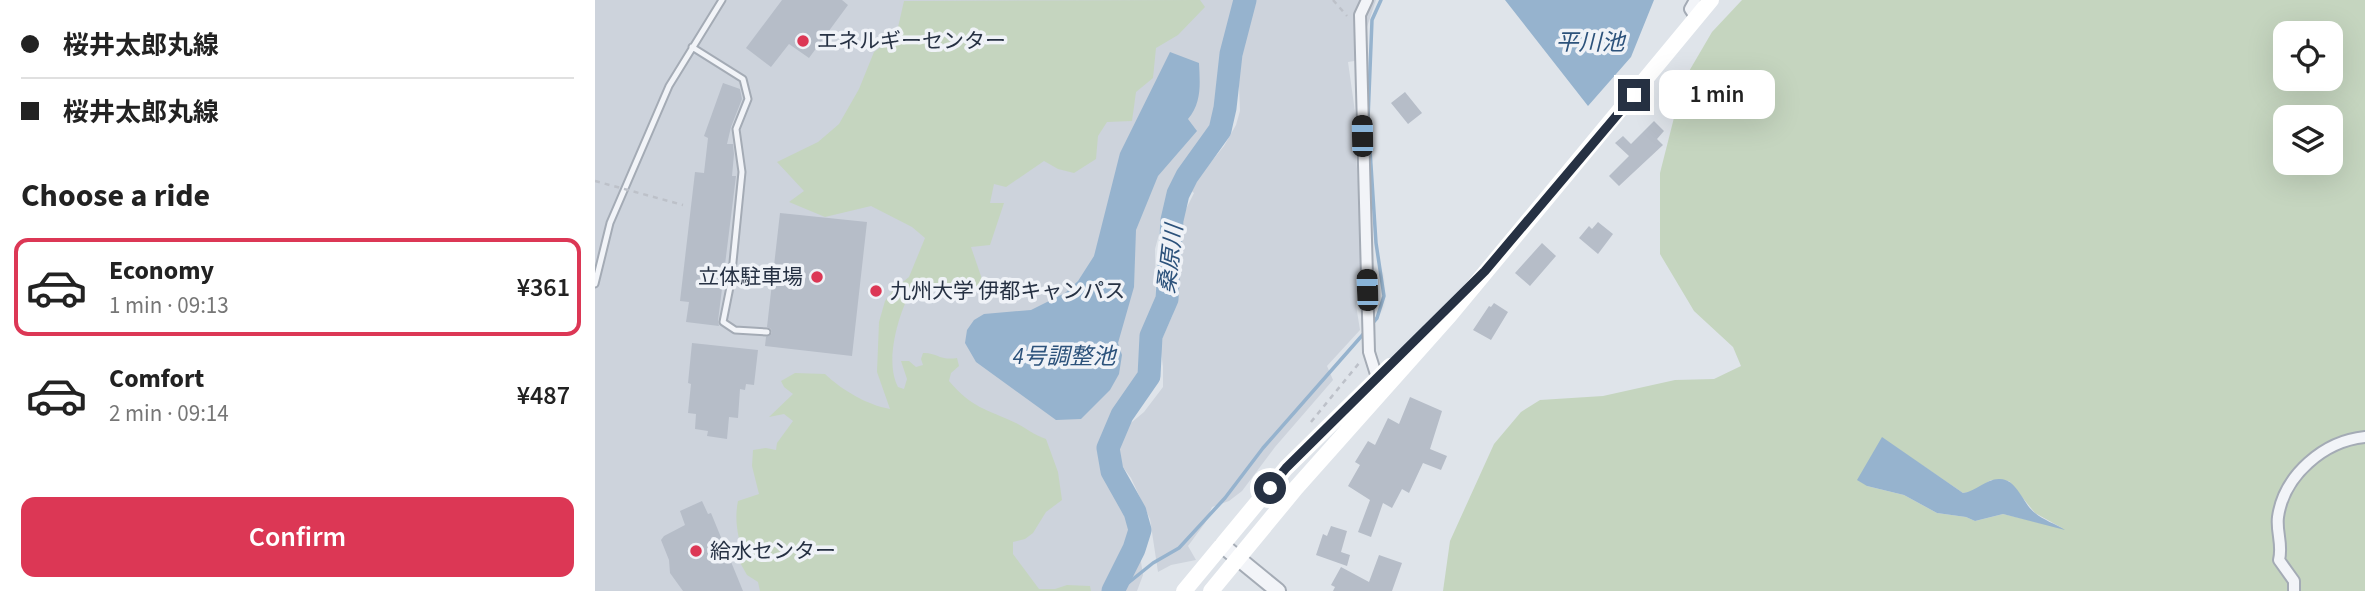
<!DOCTYPE html>
<html lang="en">
<head>
<meta charset="utf-8">
<style>
	body { margin:0; font-family:"Source Sans 3","Noto Sans JP",sans-serif; background:#f2f2f2; color:#222; height:100vh; display:flex; flex-direction:column; font-size:26px; white-space:nowrap }
	* { box-sizing:border-box; margin:0 }
	p { font-size:23px; color:#767676 }
	.icon { flex:none; width:38px; height:38px; fill:none; stroke:currentColor; stroke-width:2; stroke-linecap:round; stroke-linejoin:round }
	.map { position:relative; flex:1; overflow:hidden }
	.details { display:flex; flex-direction:column; background:#fff; width:595px }
	.details>* { flex:none }
	.guide { display:grid; align-content:center; height:154px; padding:0 21px; background:#fff }
	.fabs { position:absolute; left:1678px; top:21px; display:grid; gap:14px }
	.fabs a { display:grid; place-items:center; width:70px; height:70px; border-radius:14px; background:#fff; box-shadow:0 7px 28px #0002; font-size:35px }
	.end { position:absolute; width:32px; height:32px; margin:-16px; border:9px solid #263143; background:#fff; box-shadow:0 0 0 4px #fff }
	.from { border-radius:50% }
	.bubble { position:absolute; height:49px; border-radius:14px; background:#fff; box-shadow:0 7px 28px #0002; font-size:23px; font-weight:600; line-height:49px; text-align:center }
	.car { position:absolute; width:21px; height:42px; margin:-21px -10px; border-radius:9px; box-shadow:0 0 5px 2px #0007; background:linear-gradient(#222 24%,#8ab4d8 0 40%,#222 0 76%,#8ab4d8 0 86%,#222 0) }
	.guide b { display:flex; align-items:center; gap:24px; height:66px; font-size:26px }
	.guide b+b { border-top:2px solid #e0e0e0 }
	.guide i { width:18px; height:18px; background:#222 }
	ul { padding:0; list-style:none }
	li { display:flex; align-items:center; gap:21px; height:98px; margin:0 14px 10px; padding:0 7px; border:4px solid transparent; border-radius:14px }
	li div { flex:1 }
	li b { display:block; font-size:26px }
	li em { font-style:normal; font-weight:600 }
	li.active { border-color:#dc3755 }
	li>.icon { width:63px; height:63px; stroke-width:1.5 }
	h2 { padding:0 21px; font-size:32px; line-height:84px }
	.action { display:flex; gap:14px; margin-top:auto; padding:14px 21px }
	.action a { flex:1; height:80px; border-radius:14px; background:#dc3755; color:#fff; font-size:28px; font-weight:600; line-height:80px; text-align:center }
	main { display:flex; flex:1; min-height:0 }
	.map>svg:first-child { display:block }
</style>
</head>
<body>
<main>
<section class="details">
<div class="guide">
<b><i class="from"></i>桜井太郎丸線</b>
<b><i></i>桜井太郎丸線</b>
</div>
<h2>Choose a ride</h2>
<ul>
<li class="active"><svg class="icon" aria-label="car" viewBox="0 0 24 24"><path d="M5 17H2v-5l4-1 3-4h7l3 4 3 1v5h-3M9 17h6M6 11h13"/><circle cx="7" cy="17" r="2"/><circle cx="17" cy="17" r="2"/></svg><div><b>Economy</b><p>1 min · 09:13</p></div><em>¥361</em></li>
<li><svg class="icon" aria-label="car" viewBox="0 0 24 24"><path d="M5 17H2v-5l4-1 3-4h7l3 4 3 1v5h-3M9 17h6M6 11h13"/><circle cx="7" cy="17" r="2"/><circle cx="17" cy="17" r="2"/></svg><div><b>Comfort</b><p>2 min · 09:14</p></div><em>¥487</em></li>
</ul>
<div class="action"><a>Confirm</a></div>
</section>
<div class="map">
<svg width="1770" height="591" viewBox="0 0 1770 591">
	<rect width="100%" height="100%" fill="#dfe4ea"/>
	<!-- built -->
	<path fill="#cdd3dc" d="M 0,0 L 644,0 L 634,58 L 636,96 L 632,121 L 615,148 L 588,180 L 569,216 L 560,249 L 561,300 L 558,315 L 550,328 L 546,341 L 550,370 L 549,380 L 513,424 L 506,445 L 505,457 L 508,468 L 528,494 L 541,529 L 548,575 L 542,591 L 0,591 Z
		M 658,0 L 781,0 L 772,27 L 766,60 L 753,62 L 761,119 L 761,156 L 764,195 L 766,272 L 761,305 L 765,330 L 732,366 L 738,380 L 680,447 L 647,491 L 634,501 L 617,507 L 610,523 L 593,546 L 601,560 L 576,565 L 563,572 L 555,519 L 536,478 L 525,463 L 524,450 L 531,427 L 549,412 L 568,387 L 568,367 L 565,343 L 578,314 L 584,223 L 599,193 L 594,189 L 629,146 L 641,125 L 645,111 L 643,59 L 645,38 Z"/>
	<!-- green -->
	<path fill="#c5d5bf" fill-rule="evenodd" d="M 605,0 L 610,7 L 583,35 L 561,48 L 558,78 L 541,92 L 537,121 L 512,122 L 503,136 L 501,159 L 479,173 L 463,169 L 449,161 L 411,187 L 399,184 L 395,203 L 409,203 L 395,245 L 376,247 L 389,285 L 370,290 L 322,280 C 306,305 288,359 303,387 L 309,389 L 312,379 L 306,361 L 314,361 L 321,367 L 328,365 L 326,359 L 328,353 C 341,352 345,361 362,358 L 364,366 L 356,373 L 354,381 C 377,408 391,409 421,423 C 431,428 439,435 451,439 L 463,472 L 467,500 L 451,512 L 438,533 L 430,539 L 418,542 L 418,554 L 444,589 L 460,589 L 472,585 L 495,586 L 496,591 L 165,591 L 163,582 L 152,575 L 143,559 L 148,554 C 143,536 139,520 143,501 L 164,494 L 157,466 L 158,450 L 171,448 L 181,450 L 182,443 L 198,421 L 189,414 L 174,417 L 198,394 L 189,387 L 186,381 L 200,373 L 230,374 C 247,390 272,405 295,409 L 282,372 L 284,322 L 290,301 L 299,289 L 314,277 L 330,238 L 317,227 L 276,206 L 230,217 L 194,202 L 209,191 L 182,162 L 223,142 L 244,124 L 264,89 L 279,52 L 301,36 L 309,1 Z
		M 1147,0 L 1770,0 L 1770,591 L 848,591 L 855,541 L 899,444 L 926,412 L 945,400 L 1008,396 L 1080,380 L 1119,379 L 1146,366 L 1138,347 L 1099,311 L 1065,254 L 1065,173 L 1085,94 L 1093,73 L 1117,32 ZM 1690,33 L 1736,33 L 1736,79 L 1690,79 ZM 1690,117 L 1736,117 L 1736,163 L 1690,163 ZM 1287,438 L 1368,493 L 1379,491 L 1396,480 L 1414,481 L 1440,513 L 1467,528 L 1408,514 L 1380,521 L 1371,517 L 1342,513 L 1309,495 L 1272,486 Z"/>
	<!-- water -->
	<path fill="#96b3ce" d="M 910,0 L 1059,0 L 1036,57 L 993,106 Z
		M 575,52 L 604,63 C 605,84 607,102 593,119 L 602,131 L 563,176 L 541,230 L 539,287 L 523,343 L 527,355 L 524,374 L 515,390 L 486,419 L 461,420 L 381,362 L 370,343 L 372,330 L 379,320 L 389,314 L 436,310 L 470,293 L 483,281 L 499,256 L 525,153 Z
		M 1287,437 L 1368,493 C 1382,491 1392,478 1405,479 C 1422,479 1428,504 1440,513 C 1448,520 1461,524 1470,530 L 1408,514 L 1380,521 L 1371,517 L 1342,513 L 1309,495 L 1272,486 L 1262,480 Z"/>
	<g fill="none" stroke-linecap="round" stroke-linejoin="round">
		<!-- stream -->
		<path stroke="#96b3ce" stroke-width="3.5" d="M 776,325 L 782,318 L 789,296 L 781,243 L 773,119 L 777,20 L 786,0
			M 523,591 L 558,563 L 584,548 L 630,498 L 668,448 L 771,331"/>
		<!-- river -->
		<path stroke="#96b3ce" stroke-width="23" d="M 518,591 L 539,549 L 545,530 L 540,512 L 517,471 L 513,448 L 527,415 L 554,376 L 556,336 L 572,299 L 577,220 L 583,194 L 592,176 L 625,130 L 630,108 L 636,54 L 650,0"/>
	</g>
	<!-- building -->
	<path fill="#b6bdc8" d="M 187,0 L 247,0 L 253,5 L 214,58 L 194,44 L 176,67 L 151,48 Z
		M 128,83 L 145,89 L 147,99 L 136,127 L 132,144 L 138,144 L 139,154 L 137,176 L 141,176 L 123,321 L 124,326 L 91,322 L 94,302 L 85,301 L 100,172 L 109,173 L 113,138 L 109,136 Z
		M 810,92 L 827,113 L 813,124 L 796,103 Z
		M 1059,121 L 1069,131 L 1062,139 L 1068,145 L 1024,186 L 1014,176 L 1034,156 L 1020,143 L 1028,136 L 1036,144 Z
		M 185,213 L 272,222 L 257,356 L 170,346 L 171,337 L 177,333 L 176,329 L 172,327 Z
		M 1003,222 L 1018,234 L 1003,254 L 984,238 L 994,226 L 997,229 Z
		M 947,243 L 961,256 L 935,286 L 920,273 Z
		M 899,303 L 913,312 L 896,340 L 878,330 L 894,306 L 896,307 Z
		M 97,343 L 163,350 L 159,385 L 151,384 L 150,390 L 145,389 L 143,418 L 134,417 L 132,439 L 112,436 L 113,431 L 100,429 L 101,414 L 93,413 L 96,384 L 93,383 Z
		M 815,397 L 847,411 L 835,449 L 852,456 L 846,470 L 828,463 L 814,493 L 807,489 L 797,508 L 788,503 L 776,537 L 763,532 L 775,500 L 753,486 L 765,465 L 760,462 L 773,441 L 780,445 L 793,418 L 804,424 Z
		M 107,501 L 113,514 L 116,513 L 148,591 L 88,591 L 75,573 L 74,560 L 66,540 L 69,536 L 90,525 L 85,511 Z
		M 736,526 L 752,531 L 746,552 L 755,555 L 752,566 L 721,555 L 728,534 L 732,536 Z
		M 784,555 L 807,563 L 797,591 L 738,591 L 740,587 L 736,585 L 746,567 L 774,582 Z"/>
	<g fill="none" stroke-linecap="round" stroke-linejoin="round">
		<defs>
			<path id="service" d="M 97,47 L 148,79 L 153,99 L 141,129 L 147,172 L 136,282 L 128,322 L 140,330 L 172,332
				M 0,284 L 15,223 L 74,86 L 127,0"/>
			<path id="minor" d="M 772,0 L 765,15 L 774,352 L 784,384
				M 1100,0 L 1095,9 L 1101,18
				M 1699,591 L 1699,581 L 1684,560 C 1688,544 1681,532 1683,517 C 1689,475 1729,441 1770,437"/>
			<path id="tertiary" d="M 628,546 L 683,591"/>
		</defs>
		<!-- service casing -->
		<use href="#service" stroke="#a4abb5" stroke-width="9"/>
		<!-- minor casing -->
		<use href="#minor" stroke="#a4abb5" stroke-width="14"/>
		<!-- tertiary casing -->
		<use href="#tertiary" stroke="#a4abb5" stroke-width="18"/>
		<!-- path -->
		<path stroke="#bdc1c9" stroke-width="2.5" stroke-dasharray="5 5" stroke-linecap="butt" d="M 738,0 L 752,16
			M 716,422 L 765,362"/>
		<!-- service -->
		<use href="#service" stroke="#f2f4f8" stroke-width="5"/>
		<!-- minor -->
		<use href="#minor" stroke="#f2f4f8" stroke-width="10"/>
		<!-- tertiary -->
		<use href="#tertiary" stroke="#f2f4f8" stroke-width="14"/>
		<!-- secondary -->
		<path stroke="#fff" stroke-width="16" d="M 589,591 L 691,468 L 795,366
			M 616,591 L 701,488 L 855,315 L 1116,0"/>
		<!-- path-bridge -->
		<path stroke="#bdc1c9" stroke-width="2.5" stroke-dasharray="5 5" stroke-linecap="butt" d="M 0,181 L 88,205"/>
	</g>
	<g fill="none" stroke-linecap="round" stroke-linejoin="round">
		<!-- route -->
		<path stroke="#263143" stroke-width="9" d="M 675,488 L 691,468 L 890,271 L 1039,95"/>
	</g>
	<!-- markers -->
	<g fill="#dc3755" stroke="#eff2f7" stroke-width="2.5">
		<circle cx="208" cy="41" r="7"/>
		<circle cx="222" cy="277" r="7"/>
		<circle cx="281" cy="291" r="7"/>
		<circle cx="101" cy="551" r="7"/>
	</g>
	<g text-anchor="middle" stroke-width="7" stroke-linejoin="round" paint-order="stroke">
		<!-- poi labels -->
		<g font-size="21" fill="#263143" stroke="#eff2f7" text-anchor="start">
			<text x="222" y="48">エネルギーセンター</text>
			<text x="208" y="284" text-anchor="end">立体駐車場</text>
			<text x="295" y="298">九州大学 伊都キャンパス</text>
			<text x="115" y="558">給水センター</text>
		</g>
		<!-- water labels -->
		<g font-size="23" font-style="italic" fill="#2c527b" stroke="#eff2f7">
			<text x="995" y="50">平川池</text>
			<text transform="translate(575 259) rotate(-83)" y="8">桑原川</text>
			<text x="469" y="364">4号調整池</text>
		</g>
	</g>
</svg>
<div class="fabs">
<a><svg class="icon" aria-label="locate" viewBox="0 0 24 24"><circle cx="12" cy="12" r="6"/><path d="M12 2v4M12 18v4M2 12h4M18 12h4"/></svg></a>
<a><svg class="icon" aria-label="layers" viewBox="0 0 24 24"><path d="M12 4l9 5-9 5-9-5zM3 14l9 5 9-5"/></svg></a>
</div>
<i class="end from" style="left:675px;top:488px"></i>
<i class="end" style="left:1039px;top:95px"></i>
<div class="bubble" style="left:1064px;top:70px;width:116px">1 min</div>
<i class="car" style="left:767px;top:136px;rotate:359deg"></i>
<i class="car" style="left:772px;top:290px;rotate:358deg"></i>
</div>
</main>
</body>
</html>
